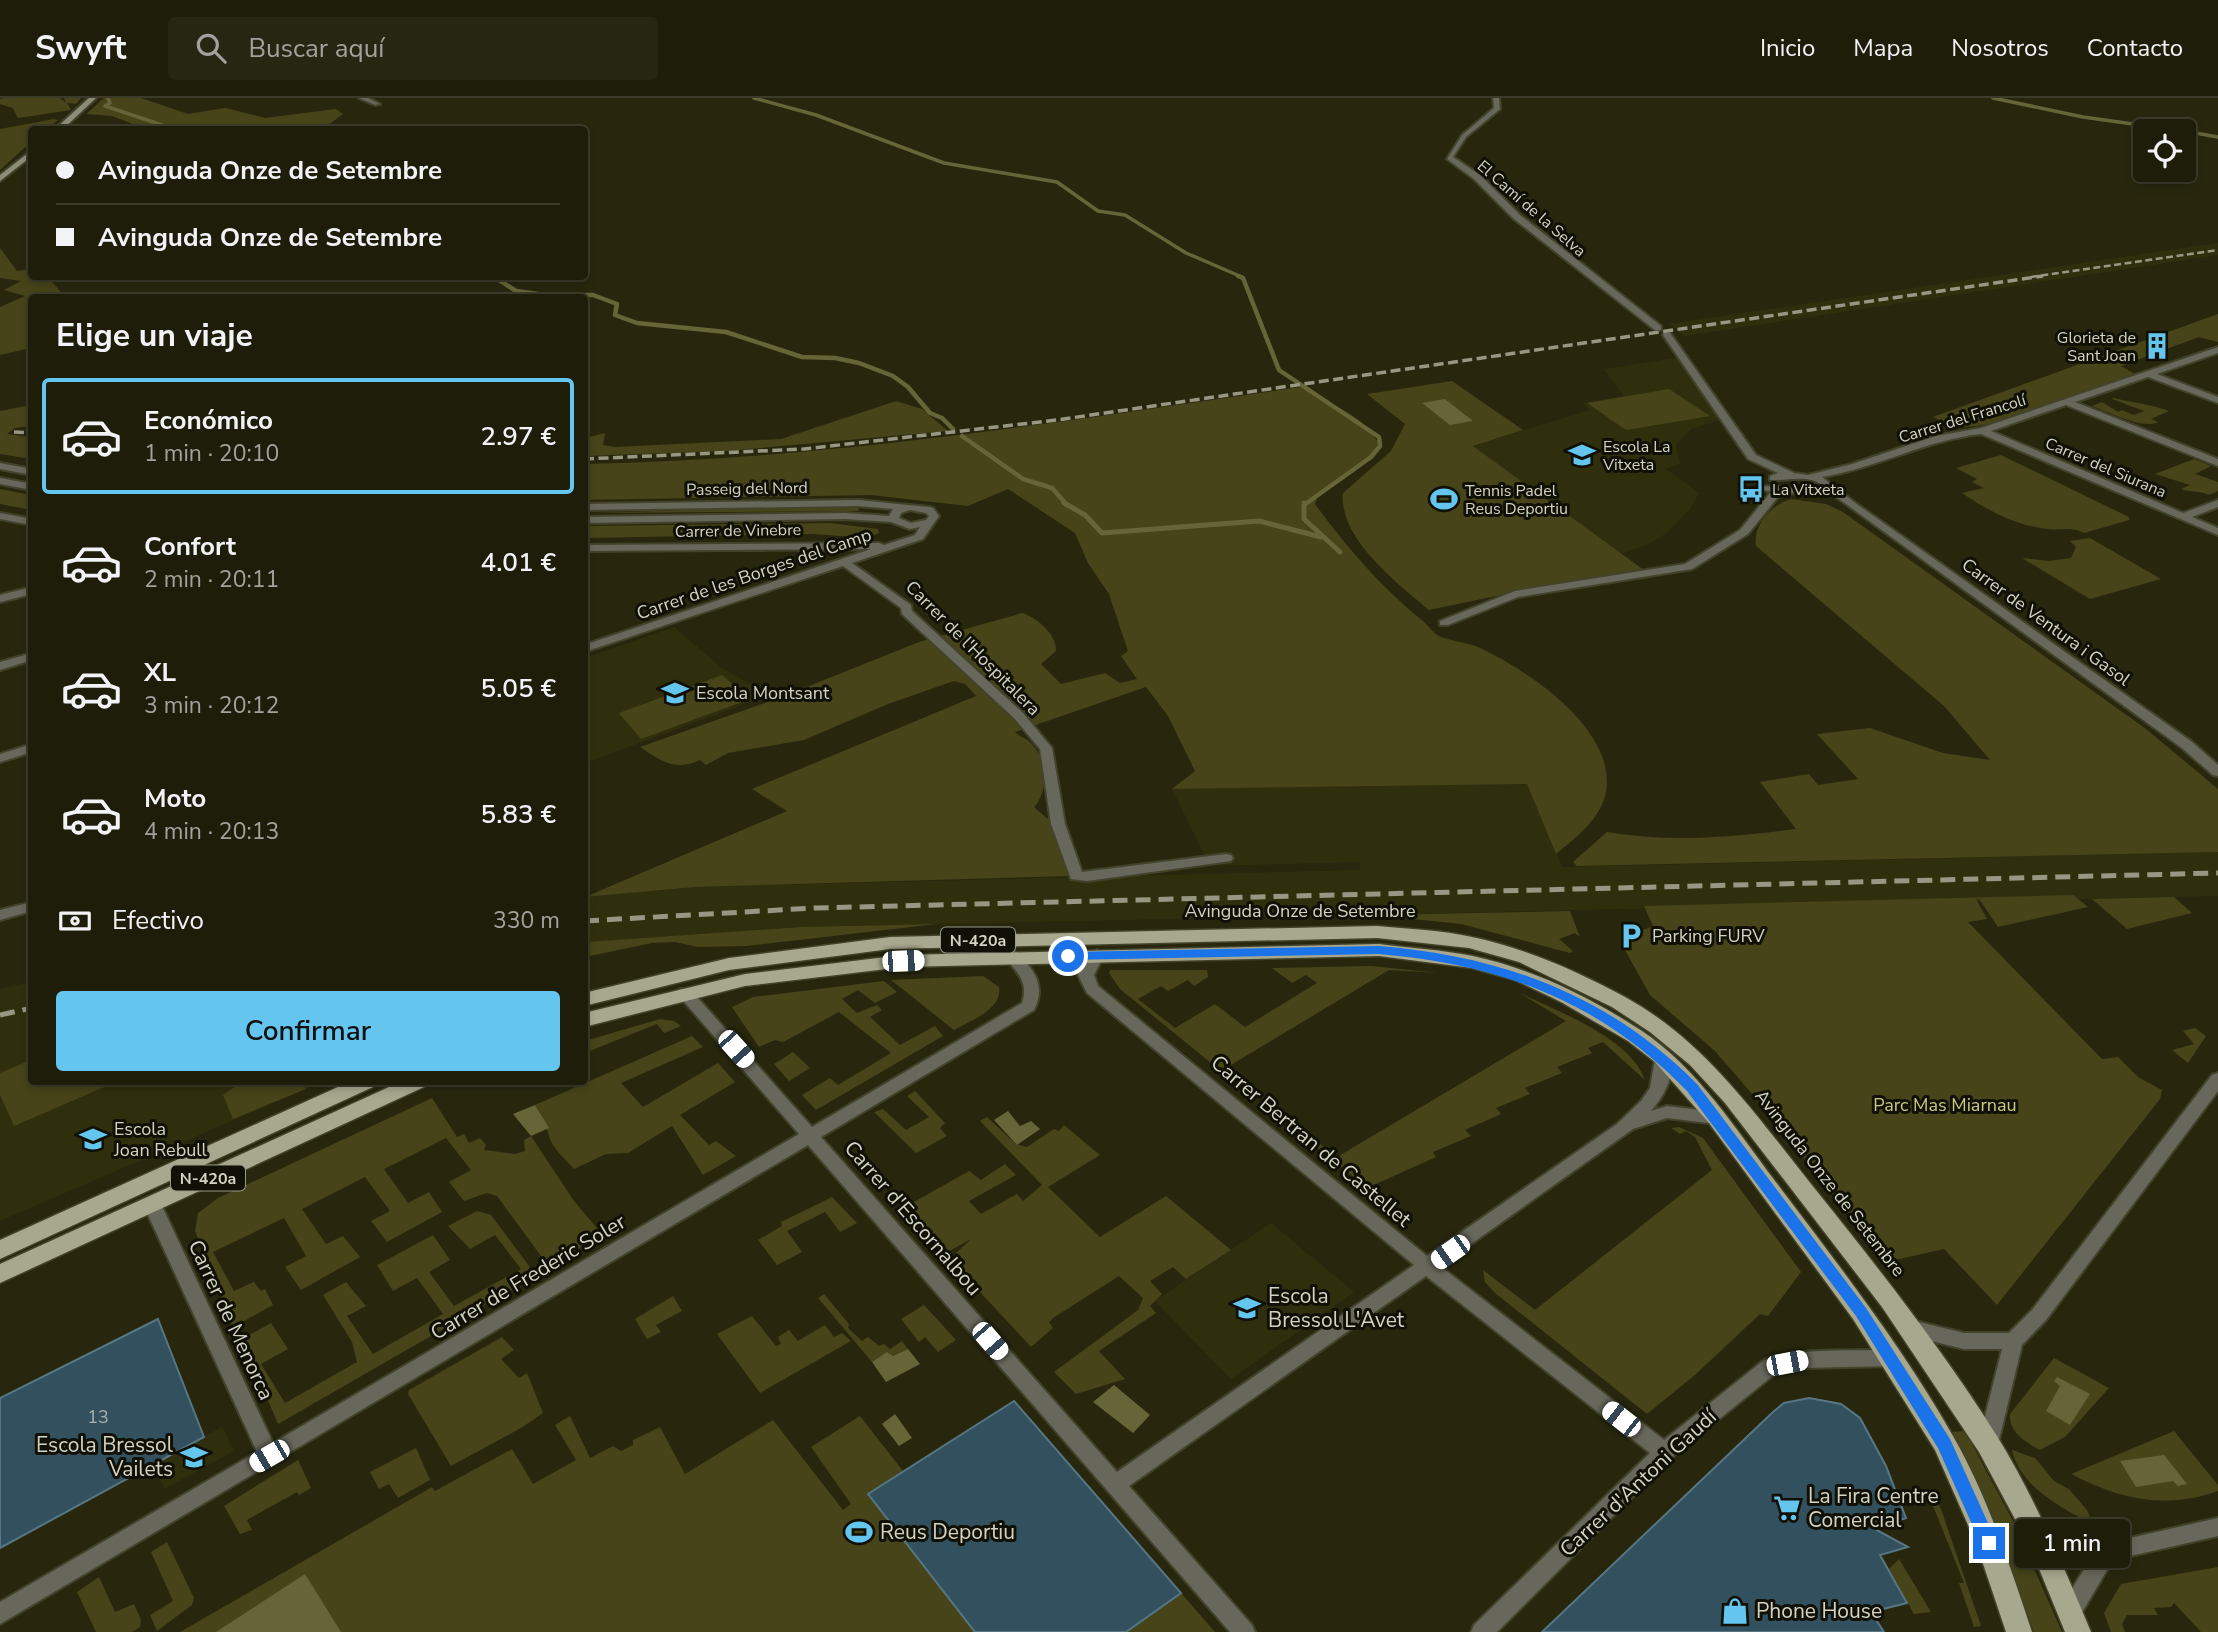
<!DOCTYPE html>
<html lang="es">
<head>
<meta charset="utf-8">
<style>
	body { margin:0; font-family:"Nunito Sans",sans-serif; background:#262613; color:#f1f3f6; height:100vh; display:flex; flex-direction:column; font-size:26px; white-space:nowrap }
	* { box-sizing:border-box; margin:0 }
	p { font-size:23px; color:#a1a29c }
	.icon { flex:none; width:38px; height:38px; fill:none; stroke:currentColor; stroke-width:2; stroke-linecap:round; stroke-linejoin:round }
	.map { position:relative; flex:1; overflow:hidden }
	.sheet { position:absolute; left:28px; top:196px; width:560px; height:791px; display:flex; flex-direction:column; background:#1e1d0a; border-radius:7px; box-shadow:0 4px 10px #0003,0 0 0 2px #3c3b2b }
	.sheet>* { flex:none }
	.hud { position:absolute; left:28px; top:28px; width:560px; height:154px; border-radius:7px; box-shadow:0 4px 10px #0003,0 0 0 2px #3c3b2b; display:grid; align-content:center; height:154px; padding:0 28px; background:#1e1d0a }
	.fabs { position:absolute; left:2133px; top:21px; display:grid; gap:14px }
	.fabs a { display:grid; place-items:center; width:63px; height:63px; border-radius:7px; background:#1e1d0a; box-shadow:0 4px 10px #0003,0 0 0 2px #3c3b2b; font-size:35px }
	.end { position:absolute; width:32px; height:32px; margin:-16px; border:9px solid #1a73e8; background:#fff; box-shadow:0 0 0 4px #fff }
	.from { border-radius:50% }
	.bubble { position:absolute; height:49px; border-radius:7px; background:#1e1d0a; box-shadow:0 4px 10px #0003,0 0 0 2px #3c3b2b; font-size:23px; font-weight:600; line-height:49px; text-align:center }
	.car { position:absolute; width:21px; height:42px; margin:-21px -10px; border-radius:9px; box-shadow:0 0 5px 2px #0007; background:linear-gradient(#fff 24%,#345 0 40%,#fff 0 76%,#345 0 86%,#fff 0) }
	.hud b { display:flex; align-items:center; gap:24px; height:66px; font-size:26px }
	.hud b+b { border-top:2px solid #3c3b2b }
	.hud i { width:18px; height:18px; background:#f1f3f6 }
	ul { padding:0; list-style:none }
	li { display:flex; align-items:center; gap:21px; height:116px; margin:0 14px 10px; padding:0 14px; border:4px solid transparent; border-radius:7px }
	li div { flex:1 }
	li b { display:block; font-size:26px }
	li em { font-style:normal; font-weight:600 }
	li.on { border-color:#64c5ee }
	li>.icon { width:63px; height:63px; stroke-width:1.5 }
	h2 { padding:0 28px; font-size:32px; line-height:84px }
	.pay { display:flex; align-items:center; gap:18px; height:77px; padding:0 28px; font-size:26px }
	.pay p { margin-inline-start:auto }
	.cta { display:flex; gap:14px; margin-top:auto; padding:14px 28px }
	.cta a { flex:1; height:80px; border-radius:7px; background:#64c5ee; color:#111; font-size:28px; font-weight:600; line-height:80px; text-align:center }
	header { display:flex; align-items:center; gap:42px; box-sizing:border-box; height:98px; padding:0 35px; background:#1e1d0a; border-bottom:2px solid #3c3b2b }
	header strong { font-size:33px }
	nav { display:flex; gap:38px; margin-inline-start:auto; font-size:24px }
	.search { width:490px; height:63px; background:#262613; display:flex; align-items:center; gap:18px; box-sizing:border-box; padding:0 24px; border-radius:7px; color:#a1a29c; font-size:26px }
	.map>svg:first-child { display:block }
</style>
</head>
<body>
<header>
<strong>Swyft</strong>
<div class="search"><svg class="icon" aria-label="search" viewBox="0 0 24 24"><circle cx="10" cy="10" r="6"/><path d="M15 15l6 6"/></svg>Buscar aquí</div>
<nav><a>Inicio</a><a>Mapa</a><a>Nosotros</a><a>Contacto</a></nav>
</header>
<div class="map">
<svg width="2218" height="1534" viewBox="0 0 2218 1534">
	<rect width="100%" height="100%" fill="#28270e"/>
	<!-- built -->
	<path fill="#302f0d" d="M 2218,145 L 2218,157 L 1684,238 L 1669,226 Z
		M 1683,259 L 1726,320 L 1691,331 L 1676,347 L 1680,366 L 1666,371 L 1699,395 L 1690,411 L 1668,434 L 1647,447 L 1620,456 L 1473,348 L 1590,312 L 1583,305 L 1624,298 L 1604,271 Z
		M 674,529 L 721,569 L 769,597 L 585,665 L 585,560 Z
		M 1527,686 L 1562,769 L 2218,754 L 2218,798 L 801,829 L 585,844 L 585,799 L 695,789 L 1360,772 L 1359,764 L 1210,768 L 1172,691 Z
		M 31,884 L 32,984 L 322,984 L 0,1123 L 0,891 Z
		M 1271,1125 L 1354,1194 L 1231,1281 L 1155,1203 Z
		M 222,1329 L 234,1353 L 164,1391 L 153,1365 Z"/>
	<!-- green -->
	<path fill="#464418" d="M 4,0 L 60,0 L 66,5 L 64,0 L 81,0 L 76,6 L 67,5 L 71,12 L 18,20 L 13,10 L 0,6 L 0,1 Z
		M 104,0 L 141,0 L 188,16 L 225,10 L 265,20 L 336,11 L 343,16 L 323,31 L 146,31 L 112,18 L 86,16 Z
		M 54,21 L 58,22 L 46,31 L 32,32 L 31,44 L 0,72 L 0,31 Z
		M 0,150 L 17,173 L 31,171 L 32,178 L 48,179 L 65,199 L 32,200 L 31,250 L 0,257 L 0,209 L 25,198 L 4,192 L 21,183 L 0,180 Z
		M 2218,216 L 2218,244 L 2199,239 L 2121,268 L 2135,276 C 2103,292 1992,332 1958,329 C 1950,329 1941,323 1933,319 Z
		M 1452,283 L 1523,332 L 1473,348 L 1644,472 L 1558,485 L 1429,512 C 1398,486 1338,440 1343,395 L 1391,353 L 1405,326 L 1367,296 Z
		M 1301,289 C 1325,305 1366,317 1378,345 L 1375,354 L 1319,395 L 1315,406 C 1347,450 1382,490 1424,524 C 1429,528 1433,535 1439,538 C 1452,544 1468,544 1480,550 C 1527,572 1608,626 1607,685 C 1607,716 1577,739 1556,756 L 1527,686 L 1172,691 L 1195,673 L 1168,618 L 1146,589 L 1015,634 C 1020,639 1027,640 1032,646 C 1047,663 1049,693 1034,709 L 1050,723 L 1070,778 L 695,789 L 585,799 L 787,713 L 752,691 L 976,598 L 965,586 L 954,583 L 888,606 L 804,642 L 728,655 L 706,667 L 700,662 C 674,674 660,662 640,649 L 779,600 L 919,544 L 1022,515 C 1036,519 1057,536 1056,553 L 1041,566 L 1061,586 L 1105,575 L 1120,585 L 1137,581 L 1121,558 L 1128,553 L 1109,496 L 1088,465 L 1075,435 L 1008,391 L 968,408 L 871,397 L 585,402 L 584,366 C 826,362 1063,323 1301,289 Z
		M 1669,291 L 1710,318 L 1626,332 L 1587,305 Z
		M 2114,300 C 2133,305 2151,306 2169,313 L 2151,321 L 2158,324 C 2143,332 2109,314 2092,308 L 2102,304 L 2118,314 L 2122,312 L 2134,317 L 2144,313 L 2112,301 Z
		M 896,303 L 922,311 L 948,333 L 727,353 L 585,358 L 585,340 L 605,335 L 603,347 L 615,349 L 781,341 Z
		M 31,307 L 31,328 L 15,330 L 7,336 L 31,339 L 31,361 L 0,356 L 0,313 Z
		M 2001,357 L 2129,419 L 2129,422 L 2084,435 C 2070,428 2062,433 2047,431 C 2015,427 1988,413 1962,395 L 1984,390 L 1972,384 L 1977,381 L 1956,370 Z
		M 2194,361 L 2211,368 L 2195,376 L 2218,384 L 2218,393 L 2209,397 C 2199,392 2191,395 2181,391 L 2190,387 L 2155,376 Z
		M 0,391 L 31,397 L 31,412 L 0,406 Z
		M 1791,401 L 1826,406 L 1843,414 L 2146,631 L 2218,691 L 2218,754 L 1577,768 L 1573,764 L 1607,734 C 1671,745 1732,739 1796,731 L 1760,684 L 1809,676 L 1818,687 L 1858,681 L 1817,636 L 1870,630 L 1943,655 L 1990,662 L 1944,608 L 1756,448 C 1753,426 1771,407 1791,401 Z
		M 778,409 L 859,410 L 858,413 L 594,415 Z
		M 830,425 L 878,431 L 879,435 L 868,440 L 813,436 L 585,440 L 585,428 Z
		M 2090,440 L 2161,481 L 2090,501 L 2022,460 L 2049,463 L 2071,460 L 2076,449 L 2070,443 Z
		M 722,577 L 750,601 L 641,641 L 619,615 Z
		M 2073,797 L 2088,809 L 1998,829 L 1979,801 L 1976,801 L 1987,821 L 1968,824 L 2102,961 L 2118,959 L 2138,979 L 2162,992 L 2160,1001 L 1997,1207 L 1944,1151 L 1886,1164 L 1765,1011 L 1715,953 L 1650,897 L 1621,845 L 1622,840 L 1653,828 L 1644,808 Z
		M 2174,799 L 2192,815 L 2127,831 L 2092,801 Z
		M 1570,813 L 1580,839 L 1575,835 L 1559,841 L 1573,853 L 1570,855 L 1461,826 L 1373,817 Z
		M 937,826 L 746,848 L 698,849 L 675,844 L 652,845 L 585,859 L 585,844 L 801,829 Z
		M 1371,868 L 1439,875 L 1389,872 L 1221,973 L 1120,891 L 1109,875 L 1110,872 L 1207,872 L 1208,879 L 1194,888 L 1188,882 L 1168,893 L 1161,888 L 1138,901 L 1175,930 L 1215,906 L 1245,929 L 1317,885 L 1306,877 L 1292,885 L 1272,870 Z
		M 983,878 L 999,889 C 1003,911 970,923 954,932 L 891,882 Z
		M 884,883 L 897,894 L 875,905 L 858,892 L 842,901 L 857,915 L 877,907 L 882,912 L 870,919 L 900,947 L 935,928 L 943,938 L 816,1012 L 802,997 L 830,980 L 838,987 L 891,955 L 839,914 L 783,944 L 775,942 L 759,949 L 732,909 L 753,899 Z
		M 1518,894 C 1556,913 1630,939 1645,982 L 1603,944 L 1588,950 L 1592,955 L 1557,969 L 1562,975 L 1525,990 L 1530,996 L 1496,1010 L 1501,1016 L 1465,1032 L 1471,1038 L 1433,1054 L 1436,1059 L 1367,1090 L 1293,1030 L 1297,1028 L 1337,1059 L 1566,923 Z
		M 660,921 L 674,923 L 681,928 L 664,935 L 657,926 L 585,955 L 585,943 Z
		M 2195,930 L 2206,938 L 2188,965 L 2172,952 L 2194,946 L 2183,933 Z
		M 692,938 L 703,949 L 621,985 L 643,1009 L 718,965 L 735,984 L 680,1017 L 709,1047 L 716,1043 L 736,1058 L 703,1077 L 672,1028 L 628,1055 L 606,1056 L 574,1071 C 566,1062 552,1050 549,1038 C 546,1026 542,1018 535,1007 Z
		M 793,954 L 810,970 L 789,983 L 774,966 Z
		M 31,962 L 32,984 L 116,984 L 14,1028 L 0,997 L 0,975 Z
		M 235,984 L 301,984 L 306,991 L 233,1021 L 223,997 L 236,988 Z
		M 915,993 L 945,1025 L 940,1030 L 947,1038 L 916,1055 L 874,1014 L 883,1011 L 906,1032 L 929,1019 L 907,998 Z
		M 432,1000 L 457,1039 L 464,1036 L 469,1045 L 480,1040 L 486,1047 L 484,1052 L 515,1056 L 525,1053 L 524,1042 L 531,1038 L 574,1103 L 602,1136 L 549,1169 L 497,1098 L 487,1095 L 464,1103 L 449,1084 L 471,1072 L 446,1040 L 384,1071 L 408,1105 L 429,1094 L 442,1114 L 387,1144 L 371,1123 L 390,1113 L 365,1079 L 302,1111 L 326,1146 L 343,1138 L 360,1159 L 301,1192 L 285,1169 L 306,1158 L 284,1120 L 213,1154 L 234,1193 L 254,1184 L 261,1193 L 265,1191 L 273,1207 L 237,1227 L 231,1226 L 195,1133 L 198,1115 L 218,1100 Z
		M 987,1019 L 1016,1046 L 1027,1049 L 1054,1031 L 1059,1033 L 1064,1027 L 1100,1057 L 1048,1089 L 1100,1139 L 1166,1098 L 1231,1152 L 1186,1181 L 1173,1169 L 1150,1183 L 1162,1196 L 1150,1208 L 1156,1215 L 1099,1253 L 1125,1281 L 1076,1296 L 1054,1274 L 1138,1212 L 1143,1200 L 1119,1178 L 1053,1220 L 1049,1224 L 1053,1230 L 1031,1249 L 954,1166 L 961,1160 L 956,1155 L 971,1141 L 946,1155 L 905,1109 L 969,1073 L 981,1082 L 1005,1066 L 1016,1077 L 969,1103 L 981,1116 L 1017,1096 L 1023,1103 L 1042,1087 L 980,1023 Z
		M 1679,1029 L 1703,1040 L 1801,1174 L 1768,1218 L 1760,1216 L 1695,1277 L 1647,1316 L 1495,1195 L 1485,1184 L 1483,1172 L 1535,1212 L 1712,1072 L 1695,1039 L 1686,1033 L 1680,1036 L 1671,1030 Z
		M 832,1099 L 857,1125 L 840,1134 L 825,1114 L 787,1133 L 802,1154 L 777,1167 L 758,1142 L 782,1128 L 781,1124 Z
		M 477,1113 L 491,1117 L 529,1168 L 529,1177 L 523,1185 L 278,1326 L 242,1241 L 271,1225 L 288,1251 L 261,1266 L 285,1305 L 357,1264 L 352,1244 L 323,1197 L 346,1184 L 366,1208 L 347,1218 L 373,1256 L 443,1216 L 417,1180 L 393,1193 L 377,1167 L 433,1137 L 450,1162 L 429,1174 L 454,1208 L 521,1171 L 495,1137 L 470,1151 L 448,1128 Z
		M 824,1196 L 849,1226 L 848,1230 L 862,1243 L 868,1239 L 879,1248 L 884,1246 L 890,1251 L 902,1243 L 908,1251 L 893,1258 L 887,1255 L 872,1264 L 818,1200 Z
		M 673,1198 L 682,1213 L 656,1227 L 661,1234 L 647,1241 L 635,1221 Z
		M 924,1207 L 956,1242 L 938,1254 L 925,1239 L 919,1244 L 901,1221 Z
		M 752,1218 L 776,1248 L 781,1246 L 778,1239 L 789,1232 L 798,1243 L 825,1227 L 834,1239 L 842,1235 L 851,1243 L 760,1295 L 717,1236 Z
		M 502,1239 L 514,1252 L 501,1261 L 519,1280 L 527,1275 L 543,1315 L 521,1330 L 451,1368 L 408,1296 L 409,1292 Z
		M 2054,1260 L 2109,1290 L 2065,1339 L 2040,1352 C 2027,1345 2008,1334 2010,1316 Z
		M 1014,1303 L 1215,1534 L 180,1534 L 432,1389 L 435,1393 L 512,1351 L 533,1386 L 576,1362 L 555,1327 L 570,1318 L 590,1360 L 613,1348 L 621,1353 L 633,1347 L 633,1342 L 660,1329 L 685,1376 L 773,1322 L 843,1412 L 851,1406 L 811,1349 L 860,1318 L 903,1373 Z
		M 1965,1333 L 2014,1425 L 2062,1534 L 2034,1534 L 1993,1422 L 1951,1334 Z
		M 2174,1333 L 2218,1387 L 2218,1393 C 2165,1412 2119,1401 2071,1376 Z
		M 416,1350 L 430,1382 L 398,1400 L 389,1386 L 379,1391 L 370,1374 Z
		M 2012,1352 L 2035,1360 L 2054,1383 L 2069,1391 L 2087,1412 L 2093,1426 C 2064,1412 2019,1388 2012,1352 Z
		M 298,1362 L 311,1390 L 299,1397 L 297,1394 L 247,1422 L 252,1432 L 240,1436 L 224,1408 Z
		M 1927,1393 L 1932,1393 L 1941,1411 L 1981,1528 L 1974,1529 L 1959,1485 L 1964,1485 Z
		M 167,1444 L 194,1500 L 192,1507 L 157,1533 L 150,1517 L 173,1503 L 151,1454 Z
		M 1899,1461 L 1931,1514 L 1914,1516 L 1889,1471 Z
		M 2218,1469 L 2218,1534 L 2201,1534 L 2174,1505 L 2171,1509 L 2154,1510 L 2158,1517 L 2127,1517 L 2122,1526 L 2125,1534 L 2111,1534 L 2104,1515 L 2121,1486 Z
		M 99,1479 L 115,1514 L 134,1506 L 141,1522 L 140,1529 L 132,1534 L 96,1534 L 77,1494 Z"/>
	<!-- water -->
	<path fill="#666538" d="M 1445,301 L 1473,323 L 1450,327 L 1422,305 Z
		M 535,1007 L 549,1030 L 531,1038 L 513,1016 Z
		M 1008,1013 L 1020,1028 L 1031,1023 L 1040,1031 L 1017,1047 L 994,1022 Z
		M 908,1251 L 920,1266 L 886,1284 L 872,1264 L 887,1254 L 893,1258 Z
		M 2057,1279 L 2090,1296 L 2070,1327 L 2046,1313 L 2060,1288 L 2054,1283 Z
		M 1114,1287 L 1150,1317 L 1133,1335 L 1093,1304 Z
		M 895,1316 L 912,1340 L 899,1348 L 882,1326 Z
		M 2164,1357 L 2187,1386 L 2178,1388 L 2173,1383 L 2136,1389 L 2120,1363 Z
		M 305,1476 L 341,1534 L 216,1534 Z"/>
	<g fill="none" stroke-linecap="round" stroke-linejoin="round">
		<!-- stream-far2 -->
		<path stroke="#666538" stroke-width="3.5" d="M 108,0 L 110,5 L 105,8 L 168,29 L 188,32
			M 754,0 L 816,17 L 944,65 L 1057,84 L 1098,113 L 1125,117 L 1186,155 L 1242,179
			M 1993,0 L 2083,19 L 2183,33
			M 2184,33 L 2218,39
			M 425,178 L 452,178"/>
		<!-- stream-far1 -->
		<path stroke="#666538" stroke-width="4.5" d="M 425,178 L 452,178
			M 493,178 L 516,193 L 538,196
			M 1238,178 L 1243,180 L 1279,272 L 1379,339 L 1380,348 L 1371,359 L 1304,407
			M 550,197 L 593,197 L 617,206 L 615,217 L 637,225 L 726,234 L 802,259 L 835,260 L 859,265 L 893,278 L 908,289 L 930,315 L 942,320 L 953,331
			M 962,338 L 1023,381 L 1052,390 L 1067,407"/>
		<!-- stream -->
		<path stroke="#666538" stroke-width="5" d="M 1064,405 L 1085,417 L 1102,435 L 1259,423 L 1321,439
			M 1304,405 L 1304,421 L 1340,454"/>
	</g>
	<!-- building -->
	<path fill="#32505d" stroke="#577684" stroke-width="2" d="M 158,1221 L 204,1339 L 0,1450 L 0,1300 Z
		M 1809,1300 L 1841,1306 L 1860,1320 L 1886,1368 L 1906,1420 L 1873,1430 L 1908,1449 L 1880,1457 L 1907,1505 L 1871,1514 L 1884,1534 L 1542,1534 L 1773,1314 L 1784,1305 Z
		M 1014,1303 L 1181,1495 L 1126,1534 L 975,1534 L 868,1396 Z"/>
	<g fill="none" stroke-linecap="round" stroke-linejoin="round">
		<defs>
			<path id="street" d="M 359,0 L 368,0 L 380,6 L 375,7 Z
				M 1493,0 L 1499,0 L 1500,11 L 1466,39 L 1453,59 L 1480,77 L 1520,117 L 1661,228 L 1661,232 L 1655,232 L 1514,121 L 1474,81 L 1447,61 L 1462,37 L 1494,10 Z
				M 1664,235 L 1670,235 L 1756,357 L 1794,375 L 1808,377 L 1852,366 L 1936,338 L 1981,330 L 2218,249 L 2218,255 L 2157,276 L 2218,299 L 2218,305 L 2148,279 L 2075,304 L 2218,361 L 2218,368 L 2066,307 L 1991,333 L 2183,415 L 2218,402 L 2218,409 L 2192,419 L 2218,430 L 2218,437 L 1981,336 C 1926,342 1877,370 1822,379 L 1854,404 L 2192,644 L 2218,667 L 2218,678 L 2213,677 L 2182,650 L 1828,393 L 1818,397 L 1793,395 L 1778,399 L 1748,436 L 1692,471 L 1518,499 L 1448,527 L 1440,527 L 1440,523 L 1515,493 L 1685,466 L 1740,432 L 1770,395 L 1774,394 L 1762,392 L 1762,388 L 1816,391 L 1822,387 C 1808,376 1786,383 1770,382 L 1770,378 L 1778,375 L 1748,361 L 1663,237 Z
				M 0,365 L 32,371 L 32,377 L 0,371 Z
				M 0,380 L 32,386 L 32,392 L 0,386 Z
				M 858,402 L 929,409 L 933,410 L 939,418 L 923,441 L 852,465 L 911,507 L 912,513 L 1023,615 L 1052,650 L 1065,726 L 1082,774 L 1226,756 L 1231,757 L 1233,760 L 1231,763 L 1087,783 L 1071,781 L 1051,726 L 1040,651 L 1015,621 L 902,516 L 901,510 L 843,468 L 584,554 L 584,547 L 871,451 L 584,453 L 584,447 L 879,445 L 884,447 L 915,437 L 920,429 L 910,431 L 891,424 L 845,421 L 584,425 L 584,419 L 845,415 L 889,418 L 893,411 L 858,408 L 584,412 L 584,406 ZM 910,412 L 926,415 L 929,418 L 926,422 L 911,425 L 899,420 L 901,415 Z
				M 0,415 L 32,421 L 32,427 L 0,421 Z
				M 32,489 L 32,496 L 0,504 L 0,497 Z
				M 32,555 L 32,562 L 0,572 L 0,564 Z
				M 32,646 L 32,654 L 0,664 L 0,656 Z
				M 32,804 L 32,813 L 0,822 L 0,812 Z
				M 1097,852 L 1104,857 L 1094,877 L 1098,888 L 1427,1158 L 1617,1026 L 1641,1003 L 1650,990 L 1656,955 L 1668,955 C 1677,976 1664,998 1651,1013 L 1667,1008 L 1716,1014 L 1722,1016 L 1724,1020 L 1722,1024 L 1716,1026 L 1667,1020 L 1633,1031 L 1440,1168 L 1664,1342 L 1764,1262 C 1804,1249 1851,1253 1893,1252 L 1900,1254 L 1902,1260 L 1900,1266 L 1893,1268 L 1803,1270 L 1776,1275 L 1671,1360 L 1497,1534 L 1471,1534 L 1474,1527 L 1650,1355 L 1426,1178 L 1129,1388 L 1252,1527 L 1255,1534 L 1230,1534 L 808,1047 L 0,1526 L 0,1504 L 257,1354 L 143,1106 L 146,1101 L 152,1099 L 158,1101 L 161,1106 L 273,1345 L 799,1036 L 680,899 L 677,895 L 680,891 L 690,891 L 812,1029 L 1022,905 C 1029,883 1017,875 1005,859 L 1007,856 L 1017,856 C 1035,871 1046,889 1034,912 L 821,1039 L 1117,1374 L 1414,1167 L 1087,895 L 1078,877 L 1092,854 Z
				M 2218,975 L 2218,993 L 2046,1222 L 2022,1247 L 1998,1346 L 1995,1352 L 1988,1355 L 1981,1352 L 1978,1346 L 2002,1251 L 1964,1251 L 1911,1238 L 1904,1235 L 1902,1230 L 1904,1225 L 1911,1222 L 1964,1235 L 2009,1235 L 2032,1212 L 2212,977 Z
				M 2218,1420 L 2218,1438 L 2113,1462 L 2078,1521 L 2070,1524 L 2062,1521 L 2059,1514 L 2062,1507 L 2099,1447 Z"/>
			<path id="secondary" d="M 89,0 L 96,0 L 62,32 L 54,32 Z
				M 32,52 L 32,58 L 0,83 L 0,77 Z"/>
			<path id="primary" d="M 1377,828 C 1408,831 1442,832 1472,839 C 1525,850 1577,873 1625,899 C 1704,942 1756,1017 1811,1086 C 1876,1167 1941,1249 1997,1338 C 2035,1400 2063,1467 2091,1534 L 2065,1534 L 2030,1449 L 1979,1354 L 1882,1209 L 1725,1005 L 1690,967 L 1650,934 L 1612,909 L 1519,864 L 1469,850 L 1377,840 L 890,851 L 729,872 L 584,908 L 584,895 L 729,860 L 890,839 Z
				M 1379,846 C 1410,850 1443,852 1473,858 C 1533,871 1590,899 1642,933 C 1696,969 1736,1031 1775,1083 C 1837,1165 1902,1248 1953,1338 C 1988,1399 2010,1468 2032,1534 L 2006,1534 L 1976,1445 L 1935,1352 L 1853,1221 L 1709,1025 L 1655,964 L 1628,943 L 1561,904 L 1515,882 L 1472,870 L 1379,858 L 903,869 L 745,888 L 584,929 L 584,915 L 745,876 L 903,857 Z
				M 349,984 L 376,984 L 373,989 L 0,1161 L 0,1142 Z
				M 400,984 L 427,984 L 424,989 L 0,1185 L 0,1166 Z"/>
		</defs>
		<!-- street casing -->
		<use href="#street" stroke="#43432b" stroke-width="4"/>
		<!-- secondary casing -->
		<use href="#secondary" stroke="#43432b" stroke-width="4"/>
		<!-- primary casing -->
		<use href="#primary" stroke="#43432b" stroke-width="3"/>
		<!-- street -->
		<use href="#street" fill="#67675b" fill-rule="evenodd"/>
		<!-- secondary -->
		<use href="#secondary" fill="#8c8c78" fill-rule="evenodd"/>
		<!-- primary -->
		<use href="#primary" fill="#a8a88f" fill-rule="evenodd"/>
		<!-- rail-far2 -->
		<path stroke="#979784" stroke-width="2.5" stroke-dasharray="7 3.5" stroke-linecap="butt" d="M 2031,179 L 2218,152"/>
		<!-- rail-far1 -->
		<path stroke="#979784" stroke-width="3.5" stroke-dasharray="10 4.5" stroke-linecap="butt" d="M 14,334 L 32,335
			M 584,361 L 804,351 L 1057,322 L 2043,178"/>
		<!-- rail -->
		<path stroke="#979784" stroke-width="5" stroke-dasharray="15 8" stroke-linecap="butt" d="M 584,823 L 815,810 L 2218,775
			M 0,917 L 32,910"/>
	</g>
	<!-- route -->
	<path fill="#1a73e8" d="M 1379,848 C 1502,858 1609,897 1697,986 L 1866,1210 L 1950,1341 L 1997,1445 L 1995,1451 L 1983,1451 L 1938,1350 L 1856,1218 L 1687,993 C 1601,904 1501,866 1379,856 L 1068,862 L 1062,858 L 1068,854 Z"/>
	<!-- icons -->
	<defs>
		<symbol id="building-bare" viewBox="-9 -9 18 18"><path d="M-4-6H4V6H1V3H-1V6H-4ZM-2.5-4.3h1.7v1.8h-1.7ZM.8-4.3h1.7v1.8H.8ZM-2.5-1h1.7V.8h-1.7ZM.8-1h1.7V.8H.8Z" fill="#64c5ee" stroke="#101006" stroke-width="2.5" paint-order="stroke"/></symbol>
		<symbol id="school-bare" viewBox="-9 -9 18 18"><path d="M0-5L7-2L0 1L-7-2ZM-4 1L0 2.5L4 1V4Q0 6-4 4Z" fill="#64c5ee" stroke="#101006" stroke-width="2.5" paint-order="stroke"/></symbol>
		<symbol id="bus-bare" viewBox="-9 -9 18 18"><path d="M-5-6H5V4H4V6H2V4H-2V6H-4V4H-5ZM-3.5-4V0h7V-4ZM-3.5 1.2v1.5H-2V1.2ZM2 1.2v1.5H3.5V1.2Z" fill="#64c5ee" stroke="#101006" stroke-width="2.5" paint-order="stroke"/></symbol>
		<symbol id="stadium-bare" viewBox="-9 -9 18 18"><path d="M0-5a6.5 5 0 1 0 0 10a6.5 5 0 1 0 0-10ZM-3.5-1.8h7v3.6h-7Z" fill="#64c5ee" stroke="#101006" stroke-width="2.5" paint-order="stroke"/></symbol>
		<symbol id="parking-bare" viewBox="-9 -9 18 18"><path d="M-3.5-5.5H1a3.5 3.5 0 0 1 0 7H-1V5.5H-3.5ZM-1-3.4V-.6H.8a1.4 1.4 0 0 0 0-2.8Z" fill="#64c5ee" stroke="#101006" stroke-width="2.5" paint-order="stroke"/></symbol>
		<symbol id="supermarket-bare" viewBox="-9 -9 18 18"><path d="M-6-5.5h2.5l.6 2H6L4.5 2H-2.5L-4.4-4H-6ZM-1.5 3.2a1.3 1.3 0 1 0 .1 0ZM3 3.2a1.3 1.3 0 1 0 .1 0Z" fill="#64c5ee" stroke="#101006" stroke-width="2.5" paint-order="stroke"/></symbol>
		<symbol id="shop-bare" viewBox="-9 -9 18 18"><path d="M-5-2.5h2.3a2.7 3.5 0 0 1 5.4 0H5L5.5 6h-11ZM-1.5-2.5h3a1.5 2.3 0 0 0-3 0Z" fill="#64c5ee" stroke="#101006" stroke-width="2.5" paint-order="stroke"/></symbol>
	</defs>
	<g fill-rule="evenodd">
		<use href="#building-bare" x="2138" y="229" width="38" height="38"/>
		<use href="#school-bare" x="1563" y="338" width="38" height="38"/>
		<use href="#bus-bare" x="1732" y="372" width="38" height="38"/>
		<use href="#stadium-bare" x="1425" y="382" width="38" height="38"/>
		<use href="#school-bare" x="656" y="576" width="38" height="38"/>
		<use href="#parking-bare" x="1612" y="819" width="38" height="38"/>
		<use href="#school-bare" x="74" y="1022" width="38" height="38"/>
		<use href="#school-bare" x="1228" y="1191" width="38" height="38"/>
		<use href="#school-bare" x="175" y="1340" width="38" height="38"/>
		<use href="#supermarket-bare" x="1768" y="1391" width="38" height="38"/>
		<use href="#stadium-bare" x="840" y="1415" width="38" height="38"/>
		<use href="#shop-bare" x="1716" y="1494" width="38" height="38"/>
	</g>
	<g text-anchor="middle" stroke-width="6" stroke-linejoin="round" paint-order="stroke">
		<!-- far-street labels -->
		<g font-size="16" fill="#d3d3c4" stroke="#101006">
			<text transform="translate(1532 110) rotate(41)" y="6">El Camí de la Selva</text>
			<text transform="translate(1962 320) rotate(-17)" y="6">Carrer del Francolí</text>
			<text transform="translate(2106 369) rotate(23)" y="6">Carrer del Siurana</text>
			<text transform="translate(747 390) rotate(-1)" y="6">Passeig del Nord</text>
			<text transform="translate(738 432) rotate(-1)" y="6">Carrer de Vinebre</text>
		</g>
		<!-- far-poi labels -->
		<g font-size="16" fill="#d3d3c4" stroke="#101006" text-anchor="start">
			<text x="2136" y="245" text-anchor="end">Glorieta de<tspan x="2136" dy="18">Sant Joan</tspan></text>
			<text x="1603" y="354">Escola La<tspan x="1603" dy="18">Vitxeta</tspan></text>
			<text x="1772" y="397">La Vitxeta</text>
			<text x="1465" y="398">Tennis Padel<tspan x="1465" dy="18">Reus Deportiu</tspan></text>
		</g>
		<!-- shield labels -->
		<g fill="#101006" stroke="#98988b" stroke-width="2">
			<rect x="941" y="829.5" width="74" height="25" rx="5"/>
			<rect x="171" y="1067.5" width="74" height="25" rx="5"/>
		</g>
		<g font-size="16" font-weight="bold" fill="#d3d3c4">
			<text x="978" y="848">N-420a</text>
			<text x="208" y="1086">N-420a</text>
		</g>
		<!-- street labels -->
		<g font-size="18" fill="#d3d3c4" stroke="#101006">
			<text transform="translate(754 476) rotate(-19)" y="6">Carrer de les Borges del Camp</text>
			<text transform="translate(2046 524) rotate(36)" y="6">Carrer de Ventura i Gasol</text>
			<text transform="translate(973 550) rotate(45)" y="6">Carrer de l'Hospitalera</text>
			<text x="1300" y="819">Avinguda Onze de Setembre</text>
			<text transform="translate(1830 1085) rotate(52)" y="6">Avinguda Onze de Setembre</text>
		</g>
		<!-- poi labels -->
		<g font-size="18" fill="#d3d3c4" stroke="#101006" text-anchor="start">
			<text x="696" y="601">Escola Montsant</text>
			<text x="1652" y="844">Parking FURV</text>
			<text x="114" y="1037">Escola<tspan x="114" dy="21">Joan Rebull</tspan></text>
		</g>
		<!-- park labels -->
		<g font-size="18" fill="#cbc980" stroke="#101006">
			<text x="1945" y="1013">Parc Mas Miarnau</text>
		</g>
		<!-- near-number labels -->
		<g font-size="18" fill="#abb2aa">
			<text x="98" y="1325">13</text>
		</g>
		<!-- near-street labels -->
		<g font-size="21" fill="#d3d3c4" stroke="#101006">
			<text transform="translate(1311 1043) rotate(40)" y="7">Carrer Bertran de Castellet</text>
			<text transform="translate(913 1120) rotate(49)" y="7">Carrer d'Escornalbou</text>
			<text transform="translate(528 1179) rotate(-31)" y="7">Carrer de Frederic Soler</text>
			<text transform="translate(231 1222) rotate(65)" y="7">Carrer de Menorca</text>
			<text transform="translate(1638 1385) rotate(-43)" y="7">Carrer d'Antoni Gaudí</text>
		</g>
		<!-- near-poi labels -->
		<g font-size="21" fill="#d3d3c4" stroke="#101006" text-anchor="start">
			<text x="1268" y="1205">Escola<tspan x="1268" dy="24">Bressol L'Avet</tspan></text>
			<text x="173" y="1354" text-anchor="end">Escola Bressol<tspan x="173" dy="24">Vailets</tspan></text>
			<text x="1808" y="1405">La Fira Centre<tspan x="1808" dy="24">Comercial</tspan></text>
			<text x="880" y="1441">Reus Deportiu</text>
			<text x="1756" y="1520">Phone House</text>
		</g>
	</g>
</svg>
<div class="fabs">
<a><svg class="icon" aria-label="locate" viewBox="0 0 24 24"><circle cx="12" cy="12" r="6"/><path d="M12 2v4M12 18v4M2 12h4M18 12h4"/></svg></a>
</div>
<i class="end from" style="left:1068px;top:858px"></i>
<i class="end" style="left:1989px;top:1445px"></i>
<div class="bubble" style="left:2014px;top:1421px;width:116px">1 min</div>
<i class="car" style="left:903px;top:863px;rotate:88deg"></i>
<i class="car" style="left:736px;top:951px;rotate:138deg"></i>
<i class="car" style="left:1450px;top:1154px;rotate:235deg"></i>
<i class="car" style="left:990px;top:1243px;rotate:139deg"></i>
<i class="car" style="left:1787px;top:1265px;rotate:79deg"></i>
<i class="car" style="left:1621px;top:1321px;rotate:308deg"></i>
<i class="car" style="left:269px;top:1358px;rotate:240deg"></i>
<div class="hud">
<b><i class="from"></i>Avinguda Onze de Setembre</b>
<b><i></i>Avinguda Onze de Setembre</b>
</div>
<section class="sheet">
<h2>Elige un viaje</h2>
<ul>
<li class="on"><svg class="icon" aria-label="car" viewBox="0 0 24 24"><path d="M5 17H2v-5l4-1 3-4h7l3 4 3 1v5h-3M9 17h6M6 11h13"/><circle cx="7" cy="17" r="2"/><circle cx="17" cy="17" r="2"/></svg><div><b>Económico</b><p>1 min · 20:10</p></div><em>2.97 €</em></li>
<li><svg class="icon" aria-label="car" viewBox="0 0 24 24"><path d="M5 17H2v-5l4-1 3-4h7l3 4 3 1v5h-3M9 17h6M6 11h13"/><circle cx="7" cy="17" r="2"/><circle cx="17" cy="17" r="2"/></svg><div><b>Confort</b><p>2 min · 20:11</p></div><em>4.01 €</em></li>
<li><svg class="icon" aria-label="car" viewBox="0 0 24 24"><path d="M5 17H2v-5l4-1 3-4h7l3 4 3 1v5h-3M9 17h6M6 11h13"/><circle cx="7" cy="17" r="2"/><circle cx="17" cy="17" r="2"/></svg><div><b>XL</b><p>3 min · 20:12</p></div><em>5.05 €</em></li>
<li><svg class="icon" aria-label="car" viewBox="0 0 24 24"><path d="M5 17H2v-5l4-1 3-4h7l3 4 3 1v5h-3M9 17h6M6 11h13"/><circle cx="7" cy="17" r="2"/><circle cx="17" cy="17" r="2"/></svg><div><b>Moto</b><p>4 min · 20:13</p></div><em>5.83 €</em></li>
</ul>
<div class="pay"><svg class="icon" aria-label="cash" viewBox="0 0 24 24"><path d="M3 7h18v10H3z"/><circle cx="12" cy="12" r="2"/></svg>Efectivo<p>330 m</p></div>
<div class="cta"><a>Confirmar</a></div>
</section>
</div>
</body>
</html>
